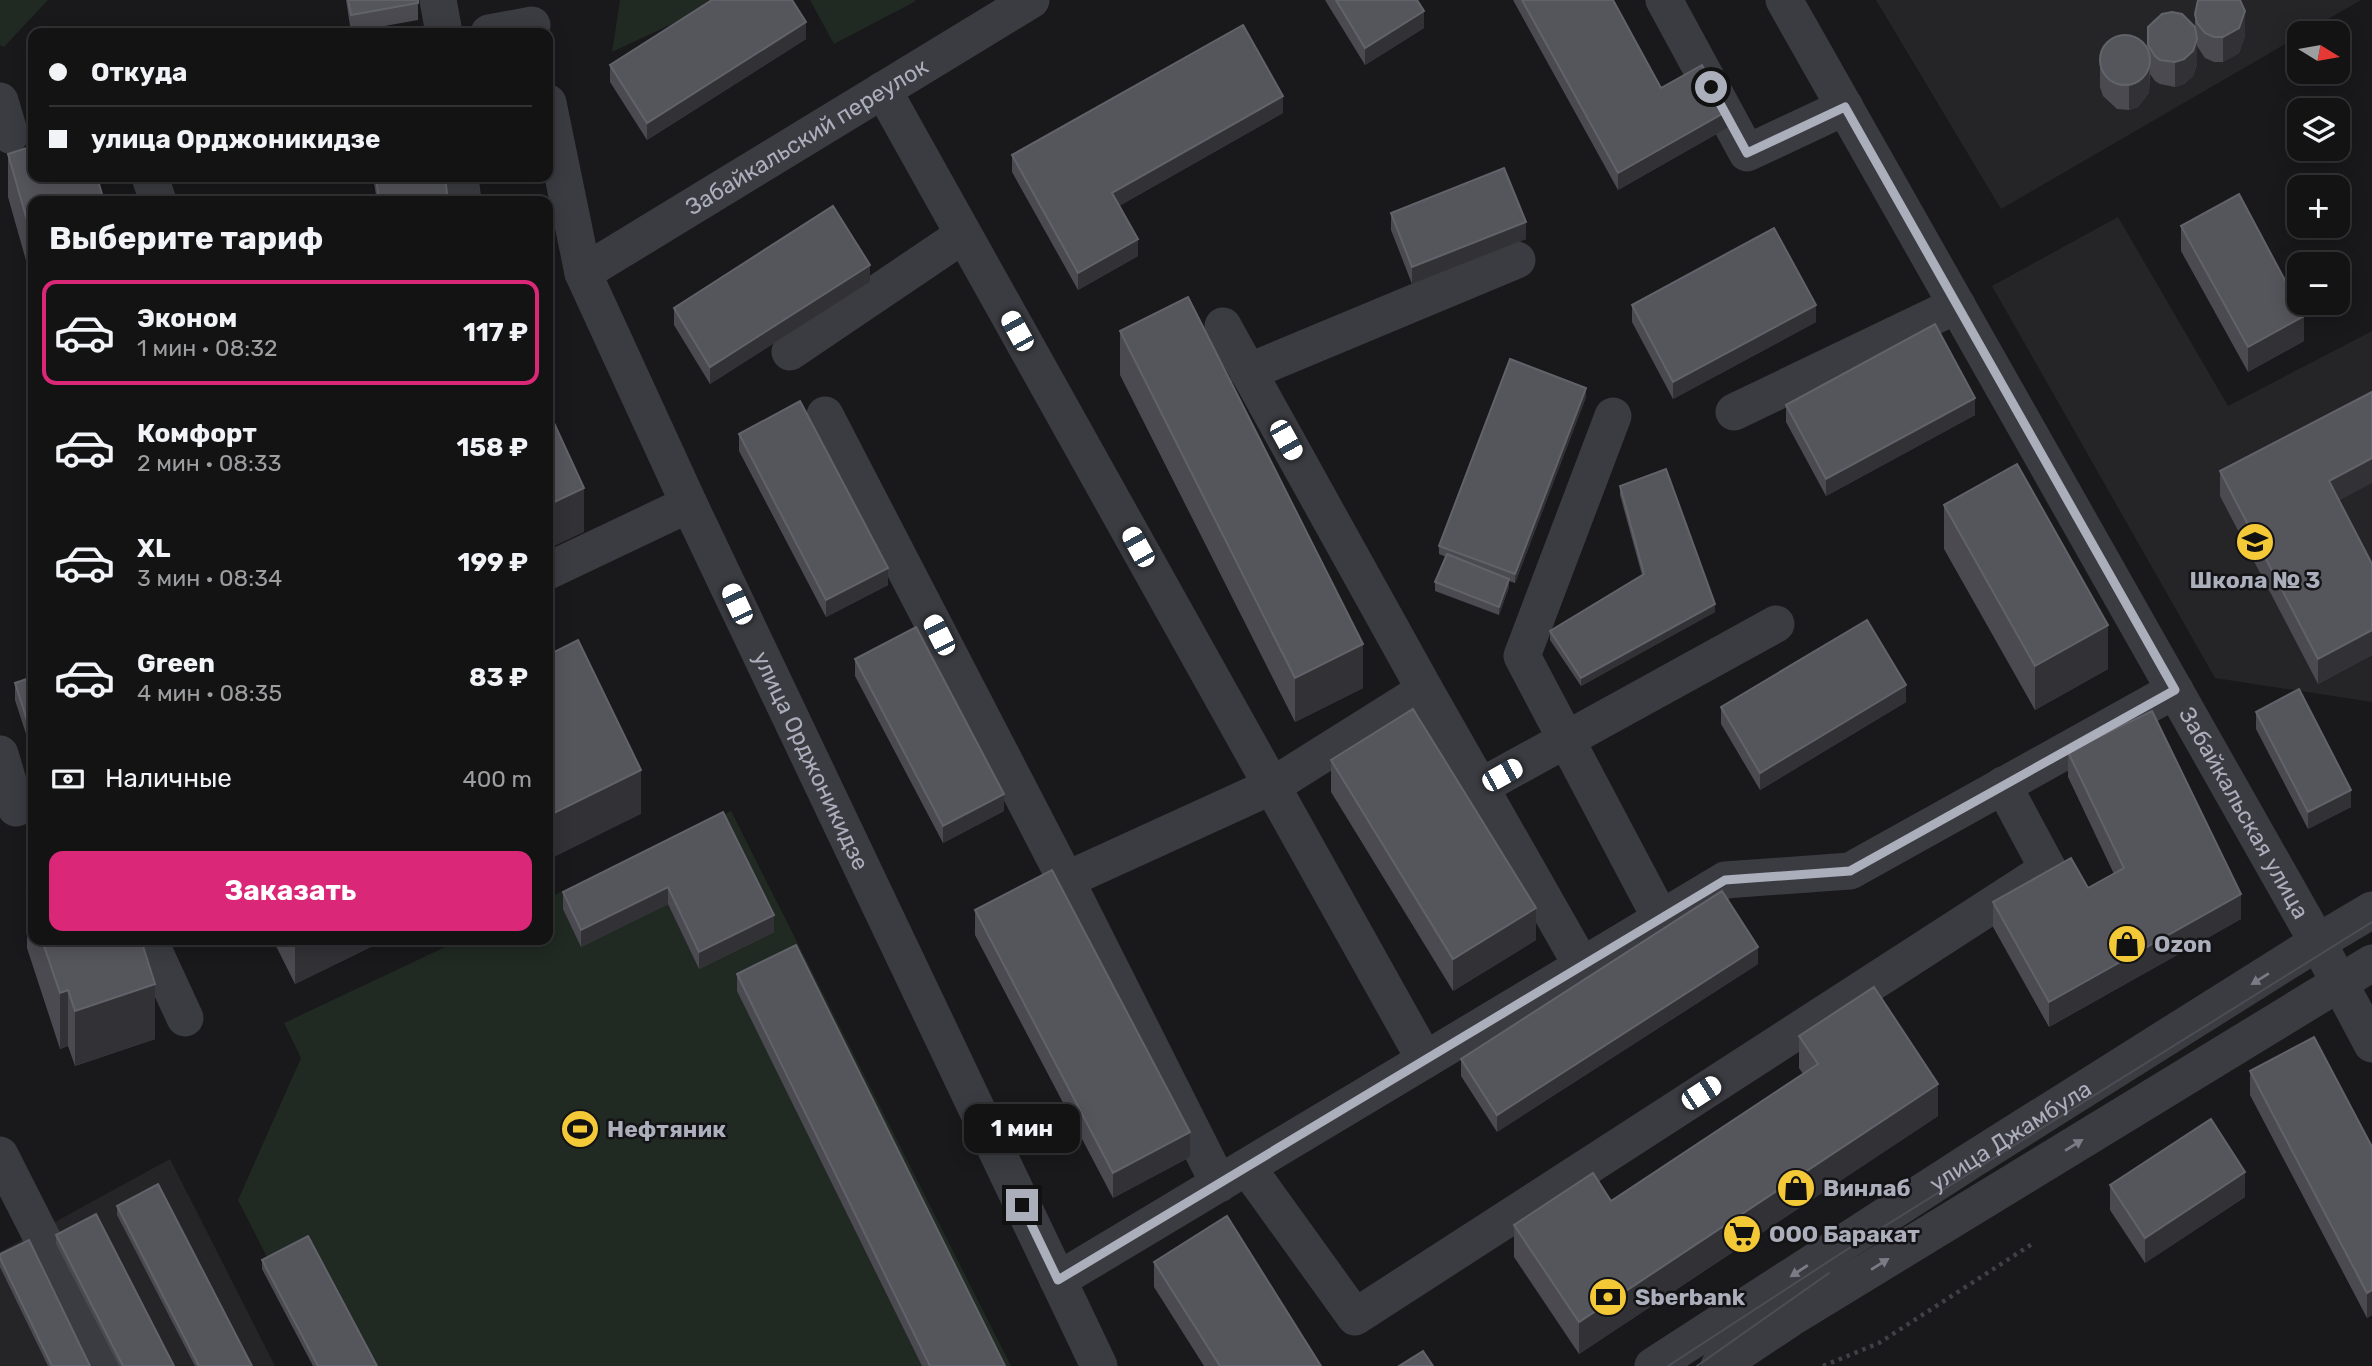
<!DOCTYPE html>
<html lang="ru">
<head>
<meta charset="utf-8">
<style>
	body { margin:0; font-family:Rubik,sans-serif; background:#1c1c1d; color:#f1f3f6; height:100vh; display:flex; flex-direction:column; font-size:26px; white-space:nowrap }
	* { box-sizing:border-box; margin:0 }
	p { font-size:23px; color:#9d9ea0 }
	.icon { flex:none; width:38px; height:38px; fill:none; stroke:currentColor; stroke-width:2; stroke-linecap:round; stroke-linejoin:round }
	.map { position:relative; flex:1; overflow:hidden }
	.sheet { position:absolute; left:28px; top:196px; width:525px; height:749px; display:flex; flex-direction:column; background:#131314; border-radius:14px; box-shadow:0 4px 18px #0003,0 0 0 2px #323234 }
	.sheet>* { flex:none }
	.top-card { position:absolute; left:28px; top:28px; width:525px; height:154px; border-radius:14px; box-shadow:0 4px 18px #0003,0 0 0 2px #323234; display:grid; align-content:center; height:154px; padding:0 21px; background:#131314 }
	.needle { width:46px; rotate:101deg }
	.fabs { position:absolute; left:2287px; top:21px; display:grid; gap:14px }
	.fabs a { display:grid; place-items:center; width:63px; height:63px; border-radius:14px; background:#131314; box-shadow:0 4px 18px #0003,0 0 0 2px #323234; font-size:35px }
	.end { position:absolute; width:32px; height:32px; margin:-16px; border:9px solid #abaebb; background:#111; box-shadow:0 0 0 4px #111 }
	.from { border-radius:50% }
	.bubble { position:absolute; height:49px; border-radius:14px; background:#131314; box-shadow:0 4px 18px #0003,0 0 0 2px #323234; font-size:23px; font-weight:700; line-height:49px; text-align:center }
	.car { position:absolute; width:21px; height:42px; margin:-21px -10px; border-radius:9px; box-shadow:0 0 5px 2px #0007; background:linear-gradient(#fff 24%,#345 0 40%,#fff 0 76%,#345 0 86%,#fff 0) }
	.top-card b { display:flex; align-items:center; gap:24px; height:66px; font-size:26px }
	.top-card b+b { border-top:2px solid #323234 }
	.top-card i { width:18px; height:18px; background:#f1f3f6 }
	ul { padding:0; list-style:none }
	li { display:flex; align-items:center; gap:21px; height:105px; margin:0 14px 10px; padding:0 7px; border:4px solid transparent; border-radius:14px }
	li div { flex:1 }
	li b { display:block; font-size:26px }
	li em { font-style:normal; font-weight:700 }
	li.current { border-color:#db2777 }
	li>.icon { width:63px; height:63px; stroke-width:1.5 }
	h2 { padding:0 21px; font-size:32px; line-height:84px }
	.pay { display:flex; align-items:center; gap:18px; height:77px; padding:0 21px; font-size:26px }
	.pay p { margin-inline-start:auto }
	.cta { display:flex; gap:14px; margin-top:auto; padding:14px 21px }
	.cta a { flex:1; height:80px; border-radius:14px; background:#db2777; color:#fff; font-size:28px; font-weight:700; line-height:80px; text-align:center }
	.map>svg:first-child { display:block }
</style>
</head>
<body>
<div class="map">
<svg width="2372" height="1366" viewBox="0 0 2372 1366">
	<rect width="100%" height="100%" fill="#19191b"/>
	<!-- built -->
	<path fill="#252528" d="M 1876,0 L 2361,0 L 2304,33 L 2300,33 L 2299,36 L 2001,209 Z
		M 2118,217 L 2228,406 L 2372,331 L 2372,702 L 2215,678 L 1992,286 Z
		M 170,1159 L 275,1366 L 0,1366 L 0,1252 Z"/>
	<!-- green -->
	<path fill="#202922" d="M 0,0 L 48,0 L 4,47 L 0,45 Z
		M 620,0 L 715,0 L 700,11 L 612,52 Z
		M 810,0 L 914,0 L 916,1 L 834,44 Z
		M 731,811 L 1011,1366 L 322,1366 L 238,1200 L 301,1058 L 284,1023 L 460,940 L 548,940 L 548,898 Z"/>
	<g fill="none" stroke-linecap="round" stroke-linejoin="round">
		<!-- path -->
		<path stroke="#3f4147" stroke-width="4.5" stroke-dasharray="3.5 5" stroke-linecap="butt" d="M 1823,1366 L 1879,1343 L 2032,1244"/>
		<!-- minor -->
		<g stroke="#3b3c42" stroke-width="37">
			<path d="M 438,0 L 444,33"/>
			<path d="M 1664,0 L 1747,153 L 1845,107"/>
			<path id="s1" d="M 1784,0 L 2323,952 L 2372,1044"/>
			<path d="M 489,33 L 532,25"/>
			<path d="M 883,90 L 1425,1060"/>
			<path d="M 0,101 L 10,135"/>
			<path id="s2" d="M 548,103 L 583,273 L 689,504 L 1099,1366"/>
			<path d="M 150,177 L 158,201"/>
			<path d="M 460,177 L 463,201"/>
			<path id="s3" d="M 583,273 L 1031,0"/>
			<path d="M 1223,326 L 1425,690 L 1582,966"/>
			<path d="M 790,352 L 963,235"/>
			<path d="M 1248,372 L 1517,260"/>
			<path d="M 1734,412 L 1957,305"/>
			<path d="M 825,415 L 1066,880"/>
			<path d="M 1613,416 L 1522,656 L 1661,919"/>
			<path d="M 548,571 L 689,504"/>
			<path d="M 0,754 L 16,808"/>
			<path d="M 1480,787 L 1776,624"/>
			<path d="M 149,940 L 185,1018"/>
			<path d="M 0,1155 L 107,1366"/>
			<path d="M 1247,1167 L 1355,1317 L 2048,869 L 2003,785"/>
			<path d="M 1219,1184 L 1066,880 L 1272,786 L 1425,690"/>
			<path d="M 1058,1280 L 1725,880 L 1850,871 L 2175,690"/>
			<path id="s4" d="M 1653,1366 L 1970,1161 L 2318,942 L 2372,910"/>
			<path d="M 1719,1366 L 1791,1318 L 2372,963"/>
		</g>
		<!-- tram -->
		<path stroke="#4c4e55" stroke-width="2" d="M 1668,1366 L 1840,1254 L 2372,922
			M 1697,1366 L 1829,1273"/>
	</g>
	<!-- wall -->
	<path fill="#4a4a50" d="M 346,0 L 418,0 L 418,20 L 351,32 Z
		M 1325,0 L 1417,0 L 1424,28 L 1365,65 Z
		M 1513,0 L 1613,0 L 1661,88 L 1727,128 L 1618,190 Z
		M 2195,14 L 2245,36 L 2239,53 L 2223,62 L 2214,62 L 2205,58 L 2197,46 L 2197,64 L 2193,76 L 2184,84 L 2175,87 L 2160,84 L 2155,81 L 2150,74 L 2149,93 L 2138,107 L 2129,110 L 2117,109 L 2103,96 L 2100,87 L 2100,62 L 2148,51 L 2148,27 L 2195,28 Z
		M 806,39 L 647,140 L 610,82 L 610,65 Z
		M 1283,113 L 1119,206 L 1138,256 L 1078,290 L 1012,172 L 1012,155 Z
		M 8,154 L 33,201 L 33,285 L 8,197 Z
		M 373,177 L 445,177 L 448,201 L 377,201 Z
		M 1391,213 L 1526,239 L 1412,284 L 1391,230 Z
		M 2181,226 L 2304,341 L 2248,372 L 2181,251 Z
		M 870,282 L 710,384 L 674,325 L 674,308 Z
		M 1632,305 L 1816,322 L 1673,399 L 1632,322 Z
		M 1120,331 L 1363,688 L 1295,722 L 1120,375 Z
		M 1586,397 L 1515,583 L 1509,581 L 1509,587 L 1499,615 L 1435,591 L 1435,582 L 1446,557 L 1439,554 L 1439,546 Z
		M 1786,405 L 1975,415 L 1826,496 L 1786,422 Z
		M 739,434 L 888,585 L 826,617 L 739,451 Z
		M 2220,471 L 2339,500 L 2372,564 L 2372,655 L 2318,684 L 2220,496 Z
		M 1620,486 L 1715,612 L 1581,686 L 1550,640 L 1550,631 L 1642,575 L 1620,495 Z
		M 1944,505 L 2108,669 L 2035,710 L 1944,549 Z
		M 855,659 L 1004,811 L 943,843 L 855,676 Z
		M 33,677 L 27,737 L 15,700 L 15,683 Z
		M 1906,702 L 1760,790 L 1721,724 L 1721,707 Z
		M 2256,712 L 2351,807 L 2308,829 L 2256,729 Z
		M 2068,752 L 2241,919 L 2049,1027 L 1993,927 L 1993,902 L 2088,888 L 2114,874 L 2068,777 Z
		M 1331,760 L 1536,940 L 1453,991 L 1331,792 Z
		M 723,812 L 774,932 L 699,969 L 668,904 L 581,947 L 563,909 L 563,892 Z
		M 33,890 L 33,940 L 141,940 L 155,1039 L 75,1066 L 68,1046 L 60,1049 L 27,948 L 27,892 Z
		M 975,910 L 1190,1157 L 1113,1198 L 975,935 Z
		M 273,940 L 385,940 L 295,984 Z
		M 1758,964 L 1497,1132 L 1461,1076 L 1461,1059 Z
		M 737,974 L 1005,1366 L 922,1366 L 737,991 Z
		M 1799,1036 L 1938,1116 L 1579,1354 L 1514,1257 L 1514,1225 L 1611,1201 L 1803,1074 L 1799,1068 Z
		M 2250,1071 L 2372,1147 L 2372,1315 L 2367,1318 L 2250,1095 Z
		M 2110,1185 L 2245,1197 L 2145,1263 L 2110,1210 Z
		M 117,1206 L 252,1366 L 195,1366 L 117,1215 Z
		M 56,1235 L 174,1366 L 119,1366 L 56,1244 Z
		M 0,1254 L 90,1366 L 48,1366 L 0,1267 Z
		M 262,1260 L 377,1366 L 313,1366 L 262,1269 Z
		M 1154,1262 L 1321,1366 L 1204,1366 L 1154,1287 Z"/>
	<!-- shaded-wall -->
	<path fill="#323236" d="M 1424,11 L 1424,28 L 1365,65 L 1365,48 Z
		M 2245,11 L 2245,36 L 2239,53 L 2223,62 L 2223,37 Z
		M 806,22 L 806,39 L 647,140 L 647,123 Z
		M 2197,39 L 2197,64 L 2193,76 L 2184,84 L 2175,87 L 2175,62 Z
		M 2150,59 L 2149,93 L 2138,107 L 2129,110 L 2129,85 Z
		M 1283,96 L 1283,113 L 1112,210 L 1112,193 Z
		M 1727,111 L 1727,128 L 1618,190 L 1618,173 Z
		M 1526,222 L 1526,239 L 1412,284 L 1412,267 Z
		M 1138,239 L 1138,256 L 1078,290 L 1078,273 Z
		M 870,265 L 870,282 L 710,384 L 710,367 Z
		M 1816,305 L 1816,322 L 1673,399 L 1673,382 Z
		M 2304,316 L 2304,341 L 2248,372 L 2248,347 Z
		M 1586,388 L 1586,397 L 1515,583 L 1515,574 Z
		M 1975,398 L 1975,415 L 1826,496 L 1826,479 Z
		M 2372,458 L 2372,483 L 2329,506 L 2329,481 Z
		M 584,488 L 584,532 L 548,549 L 548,505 Z
		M 888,568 L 888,585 L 826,617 L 826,600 Z
		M 1509,579 L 1509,587 L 1499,615 L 1499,607 Z
		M 1715,604 L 1715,612 L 1581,686 L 1581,678 Z
		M 2108,625 L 2108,669 L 2035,710 L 2035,666 Z
		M 2372,630 L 2372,655 L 2318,684 L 2318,659 Z
		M 1363,644 L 1363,688 L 1295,722 L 1295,678 Z
		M 1906,685 L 1906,702 L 1760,790 L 1760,773 Z
		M 33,718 L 33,735 L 27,737 L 27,720 Z
		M 641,770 L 641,814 L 548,860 L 548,816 Z
		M 2351,790 L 2351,807 L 2308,829 L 2308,812 Z
		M 1004,794 L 1004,811 L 943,843 L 943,826 Z
		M 668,887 L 668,904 L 581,947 L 581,930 Z
		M 2241,894 L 2241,919 L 2049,1027 L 2049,1002 Z
		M 1536,908 L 1536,940 L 1453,991 L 1453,959 Z
		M 774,915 L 774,932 L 699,969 L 699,952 Z
		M 295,940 L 385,940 L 295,984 Z
		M 1758,947 L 1758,964 L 1497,1132 L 1497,1115 Z
		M 155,984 L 155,1039 L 75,1066 L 75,1011 Z
		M 68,990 L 68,1046 L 60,1049 L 60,993 Z
		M 1938,1084 L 1938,1116 L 1579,1354 L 1579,1322 Z
		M 1190,1132 L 1190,1157 L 1113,1198 L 1113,1173 Z
		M 2245,1172 L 2245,1197 L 2145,1263 L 2145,1238 Z
		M 2372,1290 L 2372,1315 L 2367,1318 L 2367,1293 Z"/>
	<!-- building -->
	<path fill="#55555c" stroke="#62636a" stroke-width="2" d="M 348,0 L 418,0 L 418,3 L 351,15 Z
		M 712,0 L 792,0 L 806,22 L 647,123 L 610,65 Z
		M 1336,0 L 1417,0 L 1424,11 L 1365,48 Z
		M 1522,0 L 1613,0 L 1661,88 L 1702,65 L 1727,111 L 1618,173 Z
		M 2198,0 L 2240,0 L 2245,11 L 2239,28 L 2223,37 L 2214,37 L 2205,33 L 2197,23 L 2195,14 Z
		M 2172,12 L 2182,14 L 2195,27 L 2197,39 L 2193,51 L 2184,59 L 2175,62 L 2160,60 L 2155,56 L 2148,45 L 2148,27 L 2162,14 Z
		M 1243,25 L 1283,96 L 1112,193 L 1138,239 L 1078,273 L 1012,155 Z
		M2100 60a25 25 0 1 1 50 0a25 25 0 1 1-50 0Z
		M 33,146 L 33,177 L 97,177 L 104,201 L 33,201 L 33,241 L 8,154 Z
		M 1504,168 L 1526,222 L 1412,267 L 1391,213 Z
		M 376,177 L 445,177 L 448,201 L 379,201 Z
		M 2239,194 L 2304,316 L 2248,347 L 2181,226 Z
		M 833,206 L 870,265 L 710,367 L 674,308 Z
		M 1774,228 L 1816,305 L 1673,382 L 1632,305 Z
		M 1188,297 L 1363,644 L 1295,678 L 1120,331 Z
		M 1935,324 L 1975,398 L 1826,479 L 1786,405 Z
		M 1510,359 L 1586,388 L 1515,574 L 1439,546 Z
		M 2372,392 L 2372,458 L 2329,481 L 2372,564 L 2372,630 L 2318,659 L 2220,471 Z
		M 800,401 L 888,568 L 826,600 L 739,434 Z
		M 548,410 L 584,488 L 548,505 Z
		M 2017,464 L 2108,625 L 2035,666 L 1944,505 Z
		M 1666,469 L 1715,604 L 1581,678 L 1550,631 L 1644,574 L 1620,486 Z
		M 1447,554 L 1509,579 L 1499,607 L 1435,582 Z
		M 1867,620 L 1906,685 L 1760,773 L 1721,707 Z
		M 916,627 L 1004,794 L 943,826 L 855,659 Z
		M 578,640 L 641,770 L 548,816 L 548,655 Z
		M 33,677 L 33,718 L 27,720 L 15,683 Z
		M 2299,689 L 2351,790 L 2308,812 L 2256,712 Z
		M 1413,709 L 1536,908 L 1453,959 L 1331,760 Z
		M 2152,711 L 2241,894 L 2049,1002 L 1993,902 L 2071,858 L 2088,888 L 2124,868 L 2068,752 Z
		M 723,812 L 774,915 L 699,952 L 668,887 L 581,930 L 563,892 Z
		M 1052,870 L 1190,1132 L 1113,1173 L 975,910 Z
		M 33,890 L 33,912 L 27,892 Z
		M 1722,891 L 1758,947 L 1497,1115 L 1461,1059 Z
		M 42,940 L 141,940 L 155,984 L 75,1011 L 68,990 L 60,993 Z
		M 796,945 L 1005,1366 L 930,1366 L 737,974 Z
		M 1874,987 L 1938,1084 L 1579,1322 L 1514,1225 L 1593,1173 L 1611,1201 L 1818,1064 L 1799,1036 Z
		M 2314,1037 L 2372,1147 L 2372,1290 L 2367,1293 L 2250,1071 Z
		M 2211,1119 L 2245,1172 L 2145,1238 L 2110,1185 Z
		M 158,1184 L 252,1366 L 199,1366 L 117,1206 Z
		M 96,1214 L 174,1366 L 123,1366 L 56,1235 Z
		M 1227,1216 L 1321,1366 L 1220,1366 L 1154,1262 Z
		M 308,1236 L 377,1366 L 318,1366 L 262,1260 Z
		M 29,1240 L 90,1366 L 52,1366 L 0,1258 L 0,1254 Z
		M 1423,1351 L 1433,1366 L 1399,1366 Z"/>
	<!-- one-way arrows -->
	<defs><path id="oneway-solid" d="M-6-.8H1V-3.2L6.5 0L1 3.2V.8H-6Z" transform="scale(1.75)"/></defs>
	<g fill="#797b85">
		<use href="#oneway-solid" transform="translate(2260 979) rotate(148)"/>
		<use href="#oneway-solid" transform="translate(2074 1145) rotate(-32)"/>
		<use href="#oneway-solid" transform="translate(1880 1264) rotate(-32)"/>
		<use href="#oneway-solid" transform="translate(1799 1271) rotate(147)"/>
	</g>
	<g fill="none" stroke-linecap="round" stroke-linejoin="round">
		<!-- route -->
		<path stroke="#abaebb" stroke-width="9" d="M 1022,1205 L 1058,1280 L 1725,880 L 1850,871 L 2175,690 L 1845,107 L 1747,153 L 1711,87"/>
	</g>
	<!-- icons -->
	<defs>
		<symbol id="school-disc" viewBox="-11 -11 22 22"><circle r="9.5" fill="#f4c937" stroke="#141316"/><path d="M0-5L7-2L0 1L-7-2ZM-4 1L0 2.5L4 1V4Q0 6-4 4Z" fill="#111"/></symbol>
		<symbol id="shop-disc" viewBox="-11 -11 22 22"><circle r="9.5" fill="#f4c937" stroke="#141316"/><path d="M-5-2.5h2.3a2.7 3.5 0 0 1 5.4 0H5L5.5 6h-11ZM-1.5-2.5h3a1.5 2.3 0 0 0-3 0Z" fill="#111"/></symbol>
		<symbol id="stadium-disc" viewBox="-11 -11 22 22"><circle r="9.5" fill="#f4c937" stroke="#141316"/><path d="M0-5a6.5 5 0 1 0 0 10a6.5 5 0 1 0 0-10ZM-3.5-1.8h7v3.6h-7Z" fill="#111"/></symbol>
		<symbol id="supermarket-disc" viewBox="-11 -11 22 22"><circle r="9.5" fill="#f4c937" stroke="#141316"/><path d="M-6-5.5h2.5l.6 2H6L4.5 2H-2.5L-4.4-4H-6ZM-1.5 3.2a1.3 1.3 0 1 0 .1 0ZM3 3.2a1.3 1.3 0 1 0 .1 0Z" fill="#111"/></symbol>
		<symbol id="bank-disc" viewBox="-11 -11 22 22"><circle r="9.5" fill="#f4c937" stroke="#141316"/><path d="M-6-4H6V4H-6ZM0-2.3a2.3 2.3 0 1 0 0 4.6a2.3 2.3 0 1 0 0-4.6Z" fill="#111"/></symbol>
	</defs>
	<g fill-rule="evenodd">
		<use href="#school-disc" x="2233" y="520" width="44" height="44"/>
		<use href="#shop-disc" x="2105" y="922" width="44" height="44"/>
		<use href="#stadium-disc" x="558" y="1107" width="44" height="44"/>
		<use href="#shop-disc" x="1774" y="1166" width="44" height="44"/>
		<use href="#supermarket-disc" x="1720" y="1212" width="44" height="44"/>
		<use href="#bank-disc" x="1586" y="1275" width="44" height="44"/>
	</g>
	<g text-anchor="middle" stroke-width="5" stroke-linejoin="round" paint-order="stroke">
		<!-- street labels -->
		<g font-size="23" fill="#abaebb" stroke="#141316">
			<text dy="8" stroke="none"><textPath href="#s3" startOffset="262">Забайкальский переулок</textPath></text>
			<text dy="8" stroke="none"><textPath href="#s2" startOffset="712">улица Орджоникидзе</textPath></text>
			<text dy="8" stroke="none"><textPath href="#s1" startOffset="934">Забайкальская улица</textPath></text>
			<text dy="8" stroke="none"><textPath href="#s4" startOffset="425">улица Джамбула</textPath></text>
		</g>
		<!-- poi labels -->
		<g font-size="23" font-weight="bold" fill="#abaebb" stroke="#141316" text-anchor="start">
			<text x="2255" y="588" text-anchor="middle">Школа № 3</text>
			<text x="2154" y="952">Ozon</text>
			<text x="607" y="1137">Нефтяник</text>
			<text x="1823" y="1196">Винлаб</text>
			<text x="1769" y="1242">ООО Баракат</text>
			<text x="1635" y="1305">Sberbank</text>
		</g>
	</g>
</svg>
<div class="fabs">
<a><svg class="needle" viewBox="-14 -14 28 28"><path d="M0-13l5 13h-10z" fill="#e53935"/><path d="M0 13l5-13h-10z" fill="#9d9ea0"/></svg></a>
<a><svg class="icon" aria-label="layers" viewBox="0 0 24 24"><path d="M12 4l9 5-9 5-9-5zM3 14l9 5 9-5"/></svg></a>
<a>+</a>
<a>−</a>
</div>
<i class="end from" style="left:1711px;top:87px"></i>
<i class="end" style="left:1022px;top:1205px"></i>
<div class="bubble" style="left:964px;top:1104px;width:116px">1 мин</div>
<i class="car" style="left:1017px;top:331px;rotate:331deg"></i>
<i class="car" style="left:1286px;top:440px;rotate:151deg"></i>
<i class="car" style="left:1138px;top:547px;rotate:331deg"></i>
<i class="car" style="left:737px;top:604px;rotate:335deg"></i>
<i class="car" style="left:939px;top:635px;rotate:333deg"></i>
<i class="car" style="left:1502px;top:775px;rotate:61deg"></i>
<i class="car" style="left:1701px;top:1093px;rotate:57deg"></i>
<div class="top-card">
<b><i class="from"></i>Откуда</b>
<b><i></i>улица Орджоникидзе</b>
</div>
<section class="sheet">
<h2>Выберите тариф</h2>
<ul>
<li class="current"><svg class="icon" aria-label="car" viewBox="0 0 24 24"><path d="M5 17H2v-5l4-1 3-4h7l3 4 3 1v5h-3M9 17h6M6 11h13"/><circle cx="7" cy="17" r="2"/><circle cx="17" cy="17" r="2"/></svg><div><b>Эконом</b><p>1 мин · 08:32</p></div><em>117 ₽</em></li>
<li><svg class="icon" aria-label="car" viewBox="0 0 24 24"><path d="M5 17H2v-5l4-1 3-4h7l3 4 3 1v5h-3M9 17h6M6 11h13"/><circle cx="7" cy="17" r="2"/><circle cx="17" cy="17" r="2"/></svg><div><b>Комфорт</b><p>2 мин · 08:33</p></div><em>158 ₽</em></li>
<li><svg class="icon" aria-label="car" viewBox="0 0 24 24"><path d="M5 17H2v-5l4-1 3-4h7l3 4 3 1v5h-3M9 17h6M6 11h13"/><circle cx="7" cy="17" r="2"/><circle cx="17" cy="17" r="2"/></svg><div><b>XL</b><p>3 мин · 08:34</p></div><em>199 ₽</em></li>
<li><svg class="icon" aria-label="car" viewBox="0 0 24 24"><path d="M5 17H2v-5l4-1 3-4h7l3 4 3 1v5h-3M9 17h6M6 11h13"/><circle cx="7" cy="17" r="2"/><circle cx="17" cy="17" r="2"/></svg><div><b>Green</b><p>4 мин · 08:35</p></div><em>83 ₽</em></li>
</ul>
<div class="pay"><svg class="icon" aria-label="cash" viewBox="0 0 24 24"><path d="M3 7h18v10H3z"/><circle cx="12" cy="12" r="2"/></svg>Наличные<p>400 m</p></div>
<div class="cta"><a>Заказать</a></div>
</section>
</div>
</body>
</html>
